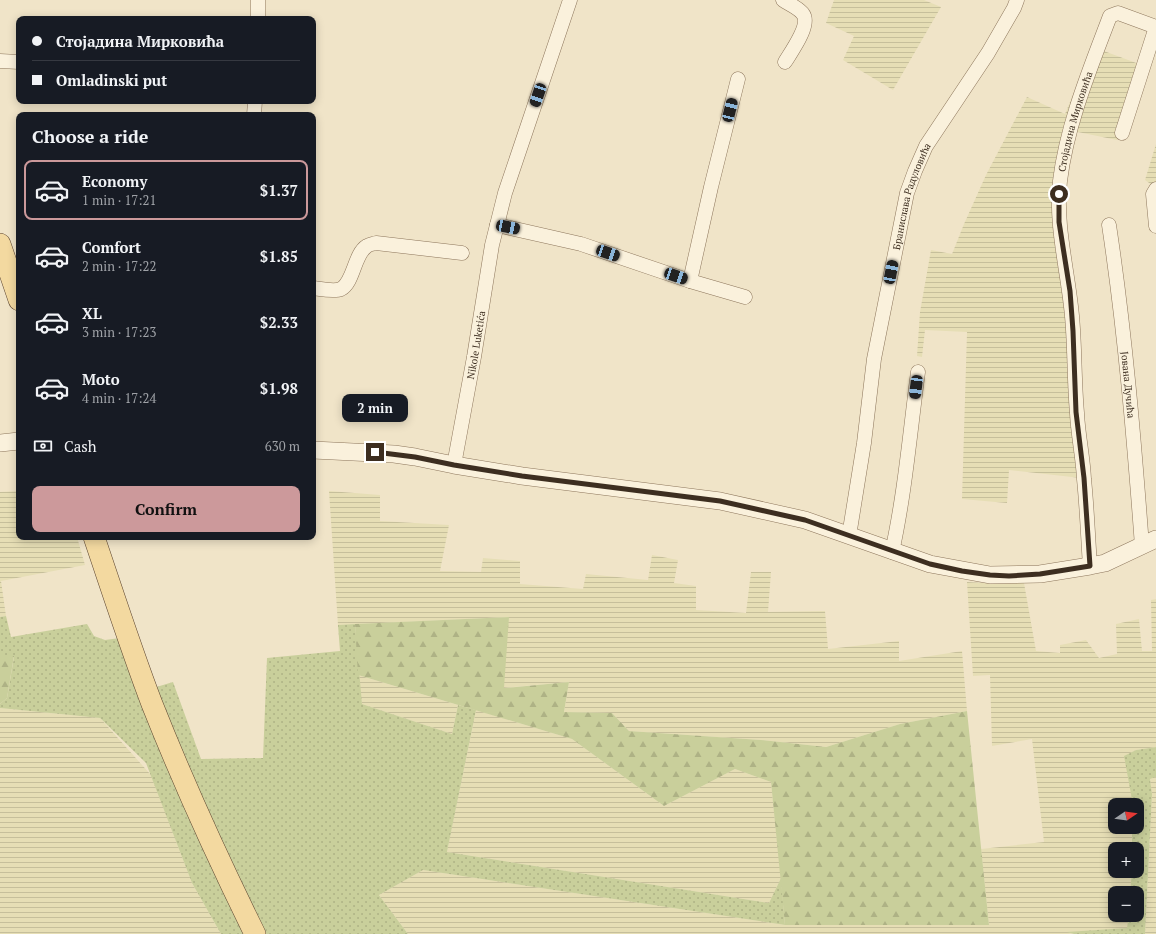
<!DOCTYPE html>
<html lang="en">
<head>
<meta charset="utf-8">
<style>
	body { margin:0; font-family:"PT Serif",serif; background:#242831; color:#f1f3f6; height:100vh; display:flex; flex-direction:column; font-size:15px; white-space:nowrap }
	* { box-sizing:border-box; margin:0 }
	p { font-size:13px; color:#9ea1a6 }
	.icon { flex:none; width:22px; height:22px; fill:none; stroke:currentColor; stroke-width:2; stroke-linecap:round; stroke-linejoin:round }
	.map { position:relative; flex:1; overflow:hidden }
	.sheet { position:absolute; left:16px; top:112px; width:300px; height:428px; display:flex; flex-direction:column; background:#171b24; border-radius:8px; box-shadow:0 2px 10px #0003 }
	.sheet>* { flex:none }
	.banner { position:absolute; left:16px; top:16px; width:300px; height:88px; border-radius:8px; box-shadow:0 2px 10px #0003; display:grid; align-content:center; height:88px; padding:0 16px; background:#171b24 }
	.needle { width:26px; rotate:77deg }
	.buttons { position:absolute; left:1108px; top:798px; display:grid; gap:8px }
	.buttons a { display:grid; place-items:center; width:36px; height:36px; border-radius:8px; background:#171b24; box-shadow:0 2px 10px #0003; font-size:20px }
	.end { position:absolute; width:18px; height:18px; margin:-9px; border:5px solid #3d2e20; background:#fff; box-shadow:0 0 0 2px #fff }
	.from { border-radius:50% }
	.bubble { position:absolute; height:28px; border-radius:8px; background:#171b24; box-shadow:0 2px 10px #0003; font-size:13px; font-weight:700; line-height:28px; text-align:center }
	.car { position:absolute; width:12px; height:24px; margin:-12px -6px; border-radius:5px; box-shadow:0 0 3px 1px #0007; background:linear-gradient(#222 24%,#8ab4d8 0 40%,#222 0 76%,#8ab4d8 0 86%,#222 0) }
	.banner b { display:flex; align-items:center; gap:14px; height:38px; font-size:15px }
	.banner b+b { border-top:1px solid #363941 }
	.banner i { width:10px; height:10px; background:#f1f3f6 }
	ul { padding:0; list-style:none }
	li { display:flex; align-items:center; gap:12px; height:60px; margin:0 8px 6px; padding:0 8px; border:2px solid transparent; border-radius:8px }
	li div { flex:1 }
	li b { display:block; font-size:15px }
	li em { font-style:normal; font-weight:700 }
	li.selected { border-color:#cc999b }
	li>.icon { width:36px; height:36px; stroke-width:1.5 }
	h2 { padding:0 16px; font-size:18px; line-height:48px }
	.pay { display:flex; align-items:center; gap:10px; height:44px; padding:0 16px; font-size:15px }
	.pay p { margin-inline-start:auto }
	.button { display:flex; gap:8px; margin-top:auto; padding:8px 16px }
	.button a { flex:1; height:46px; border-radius:8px; background:#cc999b; color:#111; font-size:16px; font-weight:700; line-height:46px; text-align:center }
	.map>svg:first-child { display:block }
</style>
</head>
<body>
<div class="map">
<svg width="1156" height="934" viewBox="0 0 1156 934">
	<defs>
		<pattern id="farmland-rules" width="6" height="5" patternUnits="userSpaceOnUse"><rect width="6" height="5" fill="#e6deb5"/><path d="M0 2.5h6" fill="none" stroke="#c6bf9b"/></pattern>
		<pattern id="grass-dots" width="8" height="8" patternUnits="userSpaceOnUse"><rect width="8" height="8" fill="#c9cf9b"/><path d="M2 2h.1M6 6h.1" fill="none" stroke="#aeb285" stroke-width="1.8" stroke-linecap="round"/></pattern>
		<pattern id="forest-firs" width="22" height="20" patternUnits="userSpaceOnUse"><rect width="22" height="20" fill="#c9cf9b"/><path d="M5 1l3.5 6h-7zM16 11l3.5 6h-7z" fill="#aeb285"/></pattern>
	</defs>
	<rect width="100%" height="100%" fill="#f0e4c8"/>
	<!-- farmland -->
	<path fill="url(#farmland-rules)" d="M 834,0 L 924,0 L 941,7 L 893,90 L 843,60 L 854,36 L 826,23 Z
		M 1093,47 L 1139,64 L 1117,140 L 1073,131 L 1057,216 L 1081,478 L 1009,470 L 1007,503 L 962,499 L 967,332 L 925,330 L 922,357 L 917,356 L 920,312 L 931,250 L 952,254 L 964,224 L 986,175 L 1027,97 L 1065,114 Z
		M 1156,144 L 1156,183 L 1152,185 L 1145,180 Z
		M 19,491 L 19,537 L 77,537 L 85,565 L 1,581 L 6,616 L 0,617 L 0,492 Z
		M 329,491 L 380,495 L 380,521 L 449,525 L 440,571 L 481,572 L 483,558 L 520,561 L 520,584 L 583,589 L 586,574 L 648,580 L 652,555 L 678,560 L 674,583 L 696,586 L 696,610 L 746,613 L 751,572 L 771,572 L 768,612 L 825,611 L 828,649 L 899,641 L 899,661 L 962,651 L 967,711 L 900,724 L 826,747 L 761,740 L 629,731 L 612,713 L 564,712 L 569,682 L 503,688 L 508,617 L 338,625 Z
		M 967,582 L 1001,584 L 1024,583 L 1036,651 L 1060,653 L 1060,645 L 1086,640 L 1099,658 L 1117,654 L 1116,624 L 1139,619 L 1142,651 L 1152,651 L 1151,600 L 1156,599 L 1156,747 L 1136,750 L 1125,756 L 1134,805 L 1115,805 L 1115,827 L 1133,827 L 1132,849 L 1115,849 L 1115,871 L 1132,871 L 1130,893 L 1115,893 L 1115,915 L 1129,915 L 1128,928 L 1069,933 L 1074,934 L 408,934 L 379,895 L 423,870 L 785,925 L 989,925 L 981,849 L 1044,842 L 1032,739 L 992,746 L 990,675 L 973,676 Z
		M 358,675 L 458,705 L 452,734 L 362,704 Z
		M 0,708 L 100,718 L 151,775 L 192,883 L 221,934 L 0,934 Z
		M 476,710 L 572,739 L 664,806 L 735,769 L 771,782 L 781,878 L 769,903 L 447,852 Z
		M 1156,777 L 1156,934 L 1145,934 L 1152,794 L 1150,779 Z"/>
	<!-- grass -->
	<path fill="url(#grass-dots)" d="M 6,616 L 11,637 L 87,624 L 94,636 L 105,640 L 120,638 L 248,934 L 221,934 L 192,883 L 146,763 L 100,718 L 0,708 L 0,704 L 7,698 L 14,657 L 0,657 L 0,617 Z
		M 355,624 L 362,704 L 452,734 L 458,705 L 476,710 L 447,852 L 769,903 L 781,878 L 785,925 L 423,870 L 379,895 L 408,934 L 262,934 L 153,688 L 173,682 L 201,759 L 263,758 L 267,658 L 340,651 L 338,625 Z
		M 1156,747 L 1156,777 L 1150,779 L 1152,794 L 1145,934 L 1074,934 L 1067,932 L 1127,928 L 1129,915 L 1137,915 L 1137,893 L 1130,893 L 1132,871 L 1137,871 L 1137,849 L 1132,849 L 1132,827 L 1137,827 L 1137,805 L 1133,805 L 1124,756 L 1136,750 Z"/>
	<!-- forest -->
	<path fill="url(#forest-firs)" d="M 509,617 L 504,688 L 569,682 L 564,712 L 612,713 L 629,731 L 761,740 L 826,747 L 900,724 L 967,711 L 989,925 L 785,925 L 771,782 L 735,769 L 664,806 L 572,739 L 358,675 L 355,624 Z
		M 14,656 L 7,698 L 0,704 L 0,657 Z"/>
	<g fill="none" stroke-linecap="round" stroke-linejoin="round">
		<defs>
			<g id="minor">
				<path d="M 783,0 C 789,4 799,8 803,14 C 811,25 791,52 785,62"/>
				<path d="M 258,19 L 258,0"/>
				<path d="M 0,61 L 19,62"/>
				<path d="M 254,115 L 255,101"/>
				<path d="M 1122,133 L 1156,27"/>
				<path d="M 1156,189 L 1153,194 L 1156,226"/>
				<path d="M 497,225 L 581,244 L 690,281 L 745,297"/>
				<path id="s1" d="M 1109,225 C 1125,331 1134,439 1142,546"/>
				<path d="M 690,281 L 711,187 L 738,79"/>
				<path d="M 313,288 C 321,289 334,292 341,289 C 354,282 354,254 367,246 C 370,244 373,244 376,243 L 462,253"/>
				<path id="s2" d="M 454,465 L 474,357 L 492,245 L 505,193 L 570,0"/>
				<path id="s3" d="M 849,536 L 864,443 L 874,359 L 907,193 L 915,171 L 926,146 L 988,53 L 1014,8 L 1017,0"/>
				<path d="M 892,552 C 905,493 910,432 918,372"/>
				<path id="s4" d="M 1090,566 C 1088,537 1087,508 1084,479 C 1083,457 1078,435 1077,413 C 1074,380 1075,348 1072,316 C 1068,271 1055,225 1060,181 C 1067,124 1090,69 1110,16 L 1118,13 L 1156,27"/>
			</g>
			<path id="tertiary" d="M 0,443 L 19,441
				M 313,450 L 394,454 L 415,457 L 454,465 L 522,476 L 720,501 L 805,520 L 930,564 L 990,575 L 1040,574 L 1090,566 L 1105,563 L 1156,539"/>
			<path id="primary" d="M 0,244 L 19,300
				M 94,537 C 113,593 131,649 152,704 C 183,782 218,859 255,934"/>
		</defs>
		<!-- minor casing -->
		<use href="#minor" stroke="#8d765c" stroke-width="15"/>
		<!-- tertiary casing -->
		<use href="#tertiary" stroke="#8d765c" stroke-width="18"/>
		<!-- primary casing -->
		<use href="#primary" stroke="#5b4430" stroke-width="22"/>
		<!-- minor -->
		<use href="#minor" stroke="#faf1dc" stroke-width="14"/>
		<!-- tertiary -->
		<use href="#tertiary" stroke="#faf1dc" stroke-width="17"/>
		<!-- primary -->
		<use href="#primary" stroke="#f3d9a0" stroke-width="21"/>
	</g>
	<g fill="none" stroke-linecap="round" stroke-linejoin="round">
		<!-- route -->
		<path stroke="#3d2e20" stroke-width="5" d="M 375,452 L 415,457 L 454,465 L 522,476 L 720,501 L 805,520 L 930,564 L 962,571 L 990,575 L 1009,576 L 1040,574 L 1090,566 L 1084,478 L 1076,412 L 1073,331 L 1070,291 L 1059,222 L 1059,194"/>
	</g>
	<g text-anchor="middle" stroke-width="4" stroke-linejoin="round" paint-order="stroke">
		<!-- street labels -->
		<g font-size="10" fill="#3d2e20" stroke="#f7eed8">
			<text dy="4" stroke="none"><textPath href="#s4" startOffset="448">Стојадина Мирковића</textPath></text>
			<text dy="4" stroke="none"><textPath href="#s3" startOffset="346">Бранислава Радуловића</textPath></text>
			<text dy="4" stroke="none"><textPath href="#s2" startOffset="122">Nikole Luketića</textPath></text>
			<text dy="4" stroke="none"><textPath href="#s1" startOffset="161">Јована Дучића</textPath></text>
		</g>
	</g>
</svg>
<div class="buttons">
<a><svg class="needle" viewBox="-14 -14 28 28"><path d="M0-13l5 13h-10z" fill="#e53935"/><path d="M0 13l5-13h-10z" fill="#9ea1a6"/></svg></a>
<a>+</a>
<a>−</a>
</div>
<i class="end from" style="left:1059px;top:194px"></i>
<i class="end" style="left:375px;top:452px"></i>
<div class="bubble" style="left:342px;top:394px;width:66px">2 min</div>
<i class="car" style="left:538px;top:95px;rotate:199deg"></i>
<i class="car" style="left:730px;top:110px;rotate:14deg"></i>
<i class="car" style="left:508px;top:227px;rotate:101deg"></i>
<i class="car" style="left:608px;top:253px;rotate:109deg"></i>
<i class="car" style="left:891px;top:272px;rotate:11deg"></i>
<i class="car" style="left:676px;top:276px;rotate:109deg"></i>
<i class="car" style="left:916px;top:387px;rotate:187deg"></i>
<div class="banner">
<b><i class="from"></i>Стојадина Мирковића</b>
<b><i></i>Omladinski put</b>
</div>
<section class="sheet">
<h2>Choose a ride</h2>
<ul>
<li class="selected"><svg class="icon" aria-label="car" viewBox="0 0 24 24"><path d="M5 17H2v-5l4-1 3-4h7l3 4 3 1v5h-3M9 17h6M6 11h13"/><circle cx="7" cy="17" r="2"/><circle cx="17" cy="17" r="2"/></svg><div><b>Economy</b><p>1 min · 17:21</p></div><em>$1.37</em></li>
<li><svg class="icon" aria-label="car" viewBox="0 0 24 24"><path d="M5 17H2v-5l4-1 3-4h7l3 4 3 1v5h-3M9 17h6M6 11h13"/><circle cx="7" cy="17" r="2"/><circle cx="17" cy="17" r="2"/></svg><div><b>Comfort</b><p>2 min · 17:22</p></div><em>$1.85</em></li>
<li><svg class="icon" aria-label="car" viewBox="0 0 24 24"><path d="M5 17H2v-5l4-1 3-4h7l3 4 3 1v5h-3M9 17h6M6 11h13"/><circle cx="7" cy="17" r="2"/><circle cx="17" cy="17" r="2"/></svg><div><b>XL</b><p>3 min · 17:23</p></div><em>$2.33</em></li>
<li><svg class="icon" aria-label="car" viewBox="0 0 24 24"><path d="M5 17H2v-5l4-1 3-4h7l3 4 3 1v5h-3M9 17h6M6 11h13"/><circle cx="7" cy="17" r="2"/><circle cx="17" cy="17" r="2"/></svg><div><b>Moto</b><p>4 min · 17:24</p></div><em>$1.98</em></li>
</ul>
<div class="pay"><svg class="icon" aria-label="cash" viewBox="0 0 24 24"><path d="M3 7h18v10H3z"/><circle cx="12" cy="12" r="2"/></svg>Cash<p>630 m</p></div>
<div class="button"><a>Confirm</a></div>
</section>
</div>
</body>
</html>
